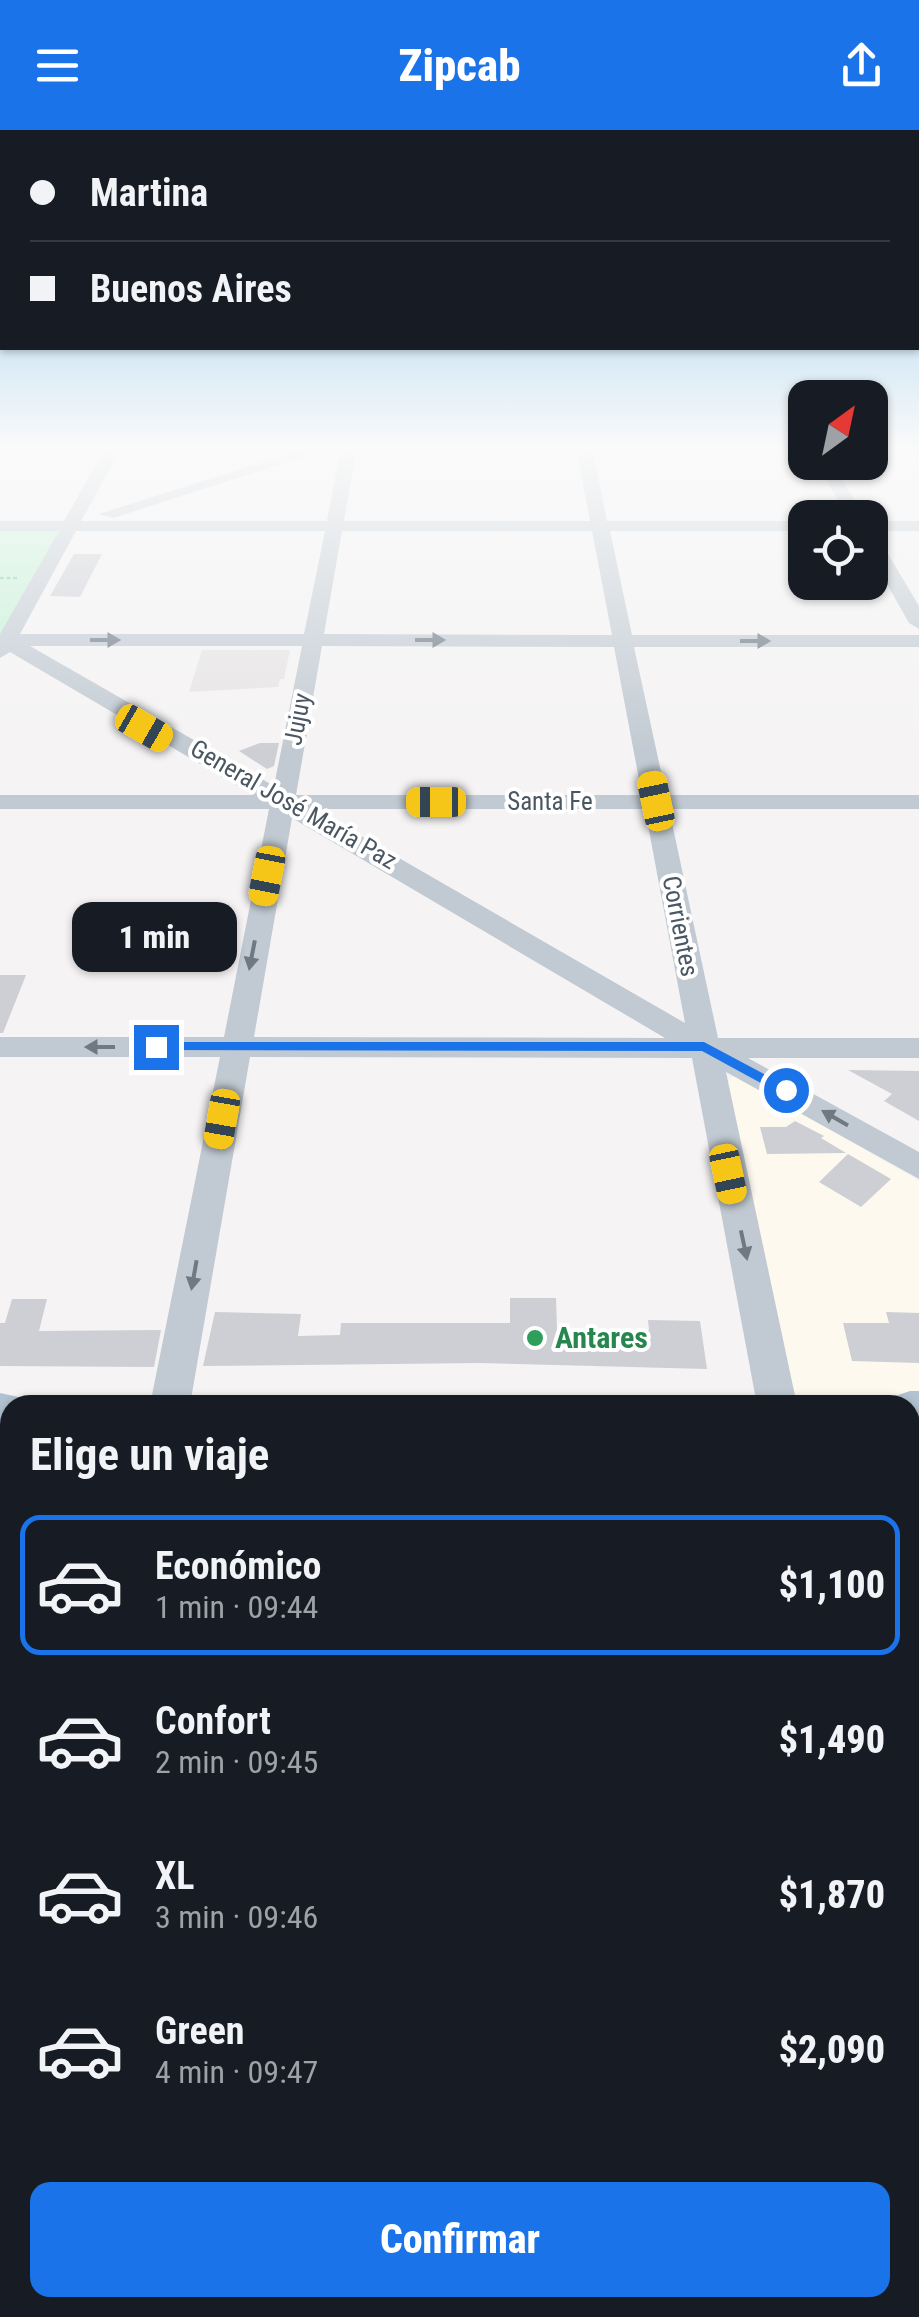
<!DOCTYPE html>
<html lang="es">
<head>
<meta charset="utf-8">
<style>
	body { margin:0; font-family:"Roboto Condensed",sans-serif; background:#242831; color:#f1f3f6; height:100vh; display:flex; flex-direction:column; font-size:38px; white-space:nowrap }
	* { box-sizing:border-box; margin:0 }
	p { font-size:32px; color:#9ea1a6 }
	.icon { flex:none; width:55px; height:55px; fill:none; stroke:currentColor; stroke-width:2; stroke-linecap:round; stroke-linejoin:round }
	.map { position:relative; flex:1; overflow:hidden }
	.details { position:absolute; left:0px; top:1265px; width:920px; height:922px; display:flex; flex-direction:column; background:#171b24; border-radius:30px 30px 0 0; box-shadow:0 2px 8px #0004 }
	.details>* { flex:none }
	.top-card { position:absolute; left:0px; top:0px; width:920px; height:220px; box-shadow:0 2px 8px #0004; display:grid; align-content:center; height:220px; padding:0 30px; background:#171b24 }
	.needle { width:65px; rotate:33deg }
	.buttons { position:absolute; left:788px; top:250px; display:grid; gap:20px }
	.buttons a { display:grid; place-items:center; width:100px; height:100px; border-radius:20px; background:#171b24; box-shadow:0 2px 8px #0004; font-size:50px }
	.end { position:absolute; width:45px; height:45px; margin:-22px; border:12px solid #1a73e8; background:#fff; box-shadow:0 0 0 5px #fff }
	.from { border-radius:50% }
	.bubble { position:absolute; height:70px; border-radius:20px; background:#171b24; box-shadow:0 2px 8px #0004; font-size:32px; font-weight:800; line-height:70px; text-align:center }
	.car { position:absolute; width:30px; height:60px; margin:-30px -15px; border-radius:12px; box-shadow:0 0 8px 2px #0007; background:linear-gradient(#f5c518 24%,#345 0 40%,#f5c518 0 76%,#345 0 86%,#f5c518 0) }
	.top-card b { display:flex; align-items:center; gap:35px; height:95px; font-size:38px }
	.top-card b+b { border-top:2px solid #363941 }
	.top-card i { width:25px; height:25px; background:#f1f3f6 }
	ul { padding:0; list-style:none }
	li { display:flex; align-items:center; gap:30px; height:140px; margin:0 20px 15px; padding:0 10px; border:5px solid transparent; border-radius:20px }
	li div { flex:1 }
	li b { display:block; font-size:38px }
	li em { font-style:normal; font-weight:800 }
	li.active { border-color:#1a73e8 }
	li>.icon { width:90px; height:90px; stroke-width:1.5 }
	h2 { padding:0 30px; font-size:45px; line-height:120px }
	.cta { display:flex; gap:20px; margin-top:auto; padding:20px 30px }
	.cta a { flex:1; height:115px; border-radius:20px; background:#1a73e8; color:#fff; font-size:40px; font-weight:800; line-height:115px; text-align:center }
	header { display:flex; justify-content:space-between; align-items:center; height:130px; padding:0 30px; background:#1a73e8; color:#fff; font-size:45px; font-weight:800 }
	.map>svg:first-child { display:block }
</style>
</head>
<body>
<header><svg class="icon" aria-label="menu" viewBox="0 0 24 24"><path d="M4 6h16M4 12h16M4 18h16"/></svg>Zipcab<svg class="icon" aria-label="share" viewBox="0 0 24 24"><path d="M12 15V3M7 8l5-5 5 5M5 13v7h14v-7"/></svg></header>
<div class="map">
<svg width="919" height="2187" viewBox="0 0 919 2187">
	<rect width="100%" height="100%" fill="#f5f3f3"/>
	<!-- commercial -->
	<path fill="#fdf9ef" d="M 735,945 L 919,1051 L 919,1269 L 794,1269 L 725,955 Z"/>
	<!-- education -->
	<path fill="#e6e4e5" d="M 202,520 L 290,520 L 284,549 L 280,549 L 278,557 L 189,562 Z"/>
	<!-- green -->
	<path fill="#c3f1d5" d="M 0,398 L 60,401 L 0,505 Z"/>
	<!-- building -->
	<path fill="#cdcfd5" d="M 74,424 L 102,424 L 80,467 L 50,466 Z
		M 260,613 L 279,613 L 274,636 L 267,639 L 239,621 Z
		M 0,845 L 26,845 L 3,903 L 0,903 Z
		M 848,940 L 919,941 L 919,991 L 884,971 L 892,964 Z
		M 795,991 L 824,1006 L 821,1008 L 846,1023 L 767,1024 L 760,997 L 786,997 Z
		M 848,1024 L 891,1049 L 861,1077 L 819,1052 Z
		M 510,1168 L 556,1168 L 557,1200 L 649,1200 L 648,1190 L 700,1191 L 707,1239 L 480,1233 L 203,1236 L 215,1182 L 301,1184 L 298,1206 L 340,1205 L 341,1193 L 510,1193 Z
		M 12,1169 L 47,1169 L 39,1201 L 161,1200 L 154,1237 L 0,1236 L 0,1193 L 5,1193 Z
		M 886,1182 L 919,1183 L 919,1233 L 852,1231 L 843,1193 L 889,1193 Z"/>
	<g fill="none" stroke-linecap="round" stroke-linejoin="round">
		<!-- path -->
		<path stroke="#7ad0a6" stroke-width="2.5" stroke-dasharray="4 2.5" stroke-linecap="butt" d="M 0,448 L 17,448"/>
		<!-- minor -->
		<path fill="#c1cad2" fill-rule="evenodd" d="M 106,317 L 122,317 L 81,391 L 327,391 L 341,317 L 357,317 L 344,391 L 590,391 L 576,317 L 592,317 L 607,391 L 805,391 L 805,401 L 610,401 L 632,505 L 919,505 L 919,517 L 634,517 L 666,665 L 919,665 L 919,679 L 669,679 L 718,908 L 919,908 L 919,928 L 748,928 L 919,1022 L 919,1049 L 726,942 L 797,1275 L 757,1275 L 692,928 L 250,927 L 190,1275 L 150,1275 L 220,927 L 0,927 L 0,907 L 224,907 L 269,679 L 0,679 L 0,665 L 253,665 L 10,522 L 0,528 L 0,504 L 59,401 L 0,401 L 0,391 L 64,391 ZM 76,401 L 325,401 L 304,504 L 20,504 ZM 342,401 L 592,401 L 612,505 L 324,504 ZM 30,516 L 302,516 L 274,656 ZM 322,516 L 614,517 L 642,665 L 296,665 ZM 314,679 L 645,679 L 685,893 ZM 292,688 L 665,908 L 254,907 Z
			M 310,317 L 334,317 L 113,388 L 99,384 Z
			M 816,332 L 832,332 L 865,388 L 848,388 Z
			M 870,391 L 919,391 L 919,401 L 870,401 Z
			M 870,404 L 879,409 L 919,476 L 919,499 L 909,493 L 870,424 Z
			M 0,1878 L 10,1882 L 10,2004 L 0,2008 L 0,1940 L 3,1938 L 0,1937 Z
			M 910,1919 L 919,1919 L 919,1975 L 910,1975 Z
			M 503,2178 L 565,2178 L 565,2187 L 503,2187 Z"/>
		<!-- major -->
		<path fill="#b3c2d1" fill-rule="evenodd" d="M 910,1261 L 919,1261 L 919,1341 L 910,1341 L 910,1275 L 888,1275 L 892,1267 Z
			M 0,1263 L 28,1269 L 31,1275 L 10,1275 L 10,1344 L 0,1344 Z"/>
	</g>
	<!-- one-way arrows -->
	<defs><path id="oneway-solid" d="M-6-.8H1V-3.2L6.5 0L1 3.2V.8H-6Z" transform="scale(2.5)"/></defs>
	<g fill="#6e7983">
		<use href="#oneway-solid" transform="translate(105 510)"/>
		<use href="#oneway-solid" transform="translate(430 510)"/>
		<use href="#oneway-solid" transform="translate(755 511)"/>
		<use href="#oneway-solid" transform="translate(252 825) rotate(101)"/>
		<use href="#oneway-solid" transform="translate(100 917) rotate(-180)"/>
		<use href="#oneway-solid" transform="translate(835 988) rotate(-150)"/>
		<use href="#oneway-solid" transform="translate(744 1115) rotate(78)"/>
		<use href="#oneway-solid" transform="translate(194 1145) rotate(100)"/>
	</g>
	<!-- sky -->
	<linearGradient id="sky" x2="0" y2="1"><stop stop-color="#85c3ea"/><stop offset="0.51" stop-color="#fafafa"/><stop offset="1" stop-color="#fafafa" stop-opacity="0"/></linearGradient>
	<rect width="919" height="623" fill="url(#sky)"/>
	<!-- route -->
	<path fill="#1a73e8" d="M 156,912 L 704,912 L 794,960 L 781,964 L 702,921 L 151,920 L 149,917 Z"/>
	<!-- markers -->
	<circle fill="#2e9e5b" stroke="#fff" stroke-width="4" cx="535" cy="1208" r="10"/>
	<g text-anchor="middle" stroke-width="8" stroke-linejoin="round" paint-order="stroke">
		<!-- far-street labels -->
		<g font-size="25" fill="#4a5661" stroke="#fff">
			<text transform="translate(297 589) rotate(-79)" y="9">Jujuy</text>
			<text x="550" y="680">Santa Fe</text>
			<text transform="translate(294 674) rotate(30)" y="9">General José María Paz</text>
			<text transform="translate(681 796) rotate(79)" y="9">Corrientes</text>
		</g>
		<!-- leisure labels -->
		<g font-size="30" font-weight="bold" fill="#27864d" stroke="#fff" text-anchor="start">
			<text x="555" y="1218">Antares</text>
		</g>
	</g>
</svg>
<div class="buttons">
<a><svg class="needle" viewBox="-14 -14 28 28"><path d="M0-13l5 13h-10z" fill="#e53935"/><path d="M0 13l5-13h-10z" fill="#9ea1a6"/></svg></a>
<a><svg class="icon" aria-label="locate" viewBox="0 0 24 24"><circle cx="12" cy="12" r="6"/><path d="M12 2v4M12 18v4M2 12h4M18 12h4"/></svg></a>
</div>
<i class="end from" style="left:786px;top:960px"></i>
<i class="end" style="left:156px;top:917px"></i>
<div class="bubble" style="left:72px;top:772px;width:165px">1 min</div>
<i class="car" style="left:144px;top:598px;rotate:120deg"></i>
<i class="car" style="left:656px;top:671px;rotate:348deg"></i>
<i class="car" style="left:436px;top:672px;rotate:270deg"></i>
<i class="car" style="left:267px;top:746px;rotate:191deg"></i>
<i class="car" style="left:222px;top:989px;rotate:190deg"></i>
<i class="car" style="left:728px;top:1044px;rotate:168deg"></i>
<div class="top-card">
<b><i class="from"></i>Martina</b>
<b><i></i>Buenos Aires</b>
</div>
<section class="details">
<h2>Elige un viaje</h2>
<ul>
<li class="active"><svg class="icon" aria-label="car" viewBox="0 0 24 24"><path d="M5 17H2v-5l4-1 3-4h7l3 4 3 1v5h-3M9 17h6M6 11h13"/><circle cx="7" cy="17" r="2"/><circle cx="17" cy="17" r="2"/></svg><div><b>Económico</b><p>1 min · 09:44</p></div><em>$1,100</em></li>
<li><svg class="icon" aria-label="car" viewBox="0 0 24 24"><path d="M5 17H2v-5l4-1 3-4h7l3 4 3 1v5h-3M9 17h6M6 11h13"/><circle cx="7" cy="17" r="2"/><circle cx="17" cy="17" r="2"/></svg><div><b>Confort</b><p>2 min · 09:45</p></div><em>$1,490</em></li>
<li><svg class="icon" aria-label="car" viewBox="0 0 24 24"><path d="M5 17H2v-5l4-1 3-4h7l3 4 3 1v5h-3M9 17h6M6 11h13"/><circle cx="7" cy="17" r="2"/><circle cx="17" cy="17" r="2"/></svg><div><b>XL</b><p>3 min · 09:46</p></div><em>$1,870</em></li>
<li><svg class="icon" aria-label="car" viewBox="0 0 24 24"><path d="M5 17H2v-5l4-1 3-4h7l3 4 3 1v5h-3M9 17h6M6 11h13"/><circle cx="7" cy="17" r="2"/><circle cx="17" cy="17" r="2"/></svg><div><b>Green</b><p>4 min · 09:47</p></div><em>$2,090</em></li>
</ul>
<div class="cta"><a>Confirmar</a></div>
</section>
</div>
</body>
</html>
